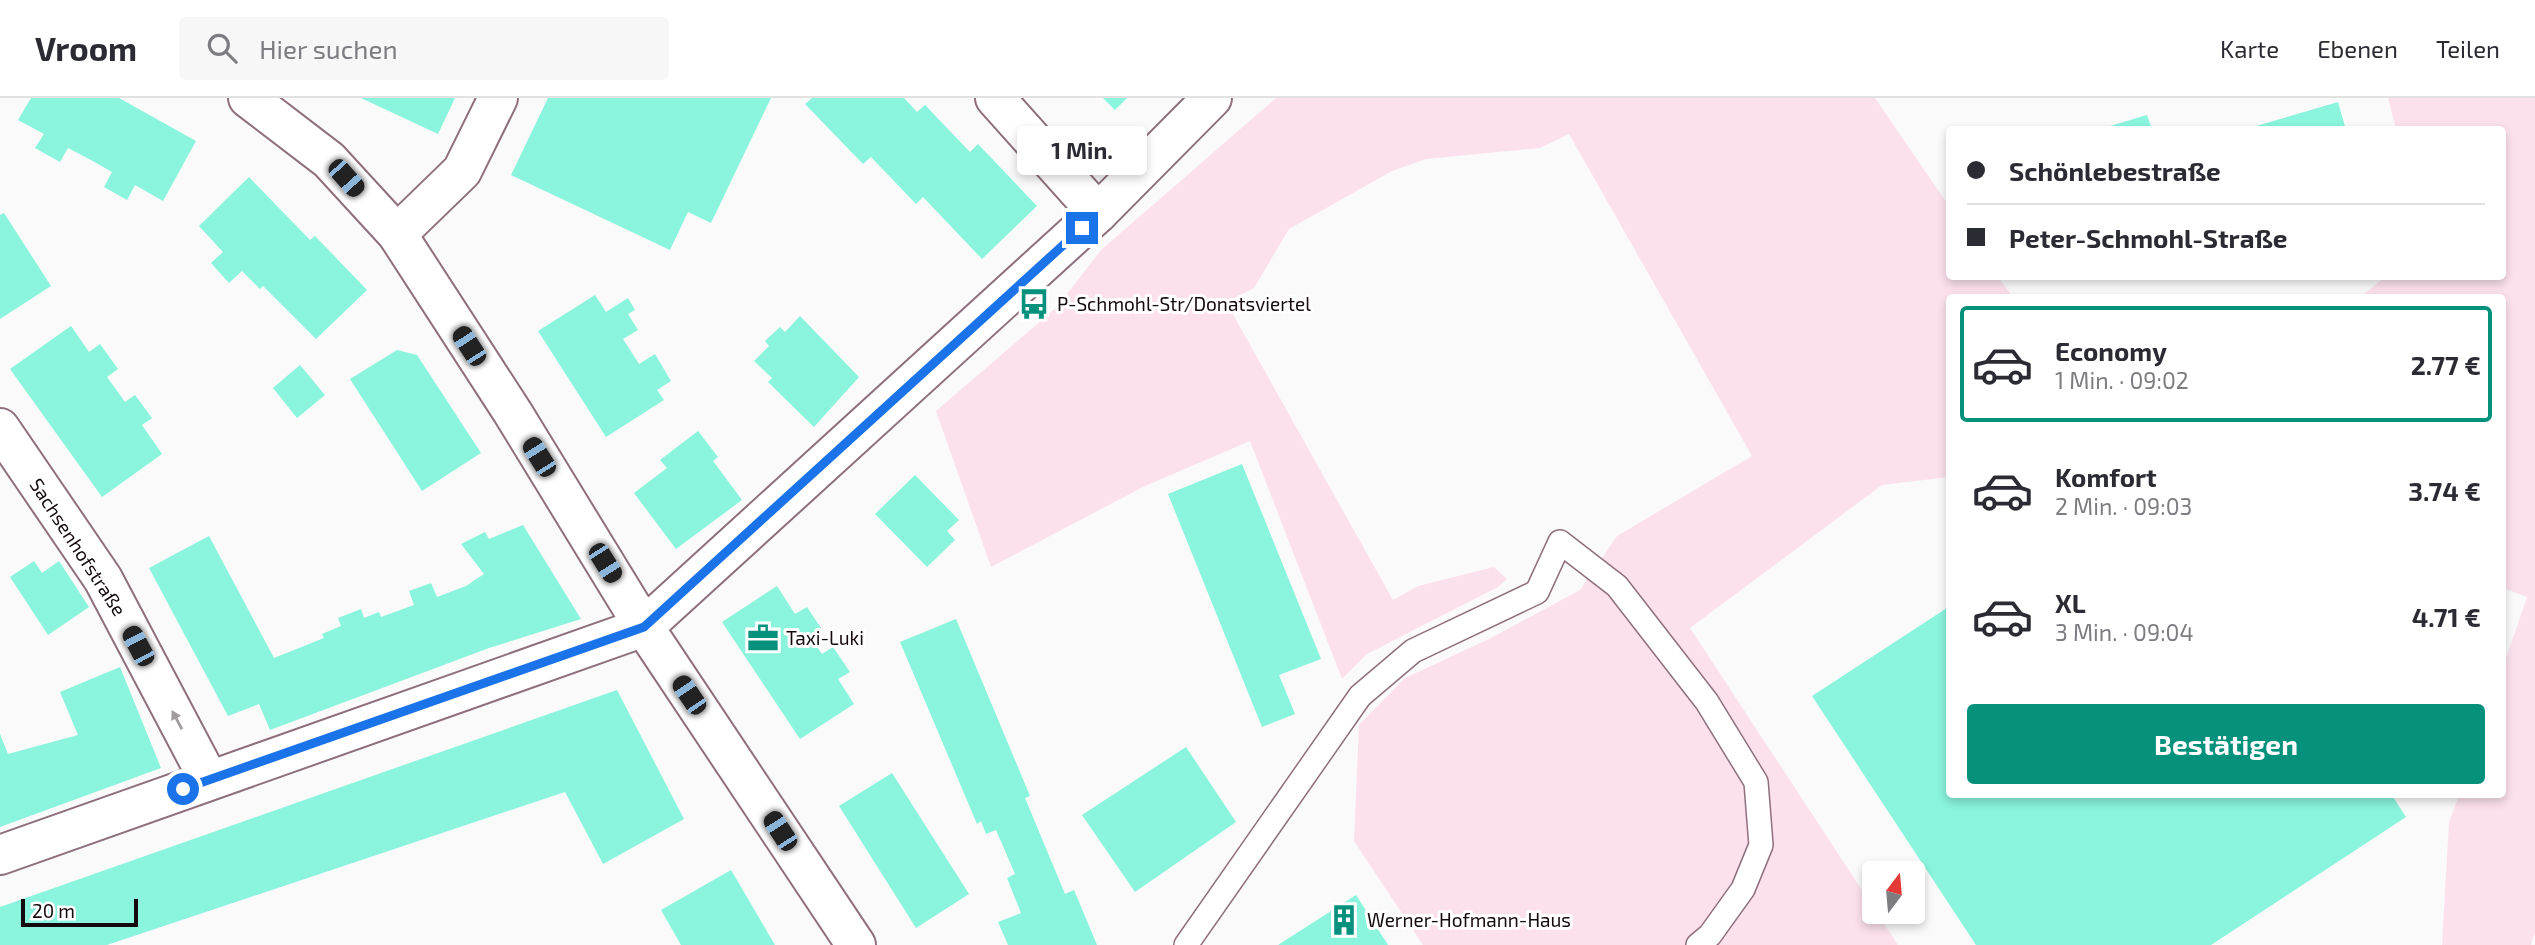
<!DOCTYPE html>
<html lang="de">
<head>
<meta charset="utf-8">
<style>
	body { margin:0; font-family:"Exo 2",sans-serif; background:#f7f7f7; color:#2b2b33; height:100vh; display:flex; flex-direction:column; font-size:26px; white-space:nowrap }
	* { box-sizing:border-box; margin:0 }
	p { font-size:23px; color:#7c7c81 }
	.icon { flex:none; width:38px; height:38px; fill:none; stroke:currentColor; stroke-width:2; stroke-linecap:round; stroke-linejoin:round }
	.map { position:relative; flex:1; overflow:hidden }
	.drawer { position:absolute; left:1946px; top:196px; width:560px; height:504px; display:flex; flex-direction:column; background:#fff; border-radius:7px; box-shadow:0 4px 10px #0003 }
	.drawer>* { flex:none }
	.banner { position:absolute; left:1946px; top:28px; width:560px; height:154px; border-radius:7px; box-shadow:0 4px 10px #0003; display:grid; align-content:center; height:154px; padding:0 21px; background:#fff }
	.needle { width:46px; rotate:16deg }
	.fabs { position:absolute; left:1862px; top:763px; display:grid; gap:14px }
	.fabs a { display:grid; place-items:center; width:63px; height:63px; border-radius:7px; background:#fff; box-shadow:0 4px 10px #0003; font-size:35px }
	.scale { position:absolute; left:21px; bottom:18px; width:117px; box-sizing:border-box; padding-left:7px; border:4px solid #14090e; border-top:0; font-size:19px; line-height:24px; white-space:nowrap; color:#14090e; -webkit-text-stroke:5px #fff; paint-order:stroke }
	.end { position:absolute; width:32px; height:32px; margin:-16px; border:9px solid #1a73e8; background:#fff; box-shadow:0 0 0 4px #fff }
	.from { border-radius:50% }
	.bubble { position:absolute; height:49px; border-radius:7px; background:#fff; box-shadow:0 4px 10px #0003; font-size:23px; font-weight:700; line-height:49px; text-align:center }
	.car { position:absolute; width:21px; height:42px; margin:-21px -10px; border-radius:9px; box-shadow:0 0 5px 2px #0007; background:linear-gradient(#222 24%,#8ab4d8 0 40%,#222 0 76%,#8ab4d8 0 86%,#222 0) }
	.banner b { display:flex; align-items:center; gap:24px; height:66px; font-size:26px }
	.banner b+b { border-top:2px solid #e1e1e2 }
	.banner i { width:18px; height:18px; background:#2b2b33 }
	ul { padding:12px 0 0; list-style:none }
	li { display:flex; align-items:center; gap:21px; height:116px; margin:0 14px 10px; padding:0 7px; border:4px solid transparent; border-radius:7px }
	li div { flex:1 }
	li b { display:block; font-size:26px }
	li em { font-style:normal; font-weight:700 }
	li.current { border-color:#05917c }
	li>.icon { width:63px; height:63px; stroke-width:1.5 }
	.primary-button { display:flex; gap:14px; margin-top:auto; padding:14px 21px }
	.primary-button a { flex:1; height:80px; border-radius:7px; background:#05917c; color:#fff; font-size:28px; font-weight:700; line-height:80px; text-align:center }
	header { display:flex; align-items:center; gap:42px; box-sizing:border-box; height:98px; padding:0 35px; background:#fff; border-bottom:2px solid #e1e1e2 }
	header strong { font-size:33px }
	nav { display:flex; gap:38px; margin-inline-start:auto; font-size:24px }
	.search { width:490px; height:63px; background:#f7f7f7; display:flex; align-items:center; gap:18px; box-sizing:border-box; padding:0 24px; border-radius:7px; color:#7c7c81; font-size:26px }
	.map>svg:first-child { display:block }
</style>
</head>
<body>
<header>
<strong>Vroom</strong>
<div class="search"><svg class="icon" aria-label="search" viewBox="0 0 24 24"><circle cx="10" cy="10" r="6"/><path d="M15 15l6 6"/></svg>Hier suchen</div>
<nav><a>Karte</a><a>Ebenen</a><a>Teilen</a></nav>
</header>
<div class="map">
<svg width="2535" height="847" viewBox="0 0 2535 847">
	<rect width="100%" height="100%" fill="#fafafa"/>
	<!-- green -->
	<path fill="#fce1ed" d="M 1276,0 L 1875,0 L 1949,108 L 1950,178 L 1998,179 L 2013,199 L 1950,200 L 1949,379 L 1882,387 L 1690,530 L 1898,847 L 1423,847 L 1354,743 L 1359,627 L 1405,580 L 1489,541 L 1580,492 L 1617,438 L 1752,358 L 1569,36 L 1540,50 L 1426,61 L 1392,73 L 1289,131 L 1254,190 L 1226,204 L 1393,502 L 1418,488 L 1494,469 L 1507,481 L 1498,489 L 1367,556 L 1342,581 L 1250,343 L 1145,388 L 991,469 L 936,313 L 1057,209 L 1101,152 Z
		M 2388,0 L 2535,0 L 2535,834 L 2531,847 L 2442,847 L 2449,724 L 2459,697 L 2502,696 L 2503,569 L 2527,499 L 2503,490 L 2502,200 L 2360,199 L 2385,179 L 2502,178 L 2502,32 L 2396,31 Z"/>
	<!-- building -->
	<path fill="#8af4dc" d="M 31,0 L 119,0 L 196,43 L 163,103 L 135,87 L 127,102 L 104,89 L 112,74 L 91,62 L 68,50 L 60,64 L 35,50 L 44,36 L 18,22 Z
		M 361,0 L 455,0 L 438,36 Z
		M 548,0 L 771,0 L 711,125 L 688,114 L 670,152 L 511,77 Z
		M 812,0 L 904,0 L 917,14 L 925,7 L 970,54 L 978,46 L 1037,108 L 982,161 L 923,99 L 916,106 L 871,59 L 863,66 L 805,6 Z
		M 1103,0 L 1127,0 L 1115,12 Z
		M 2338,4 L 2346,32 L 2246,32 L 2246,31 Z
		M 2147,17 L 2152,32 L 2101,32 L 2100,31 Z
		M 249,79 L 310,142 L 315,138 L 367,192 L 316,241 L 263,188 L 260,191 L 242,173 L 229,185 L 211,165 L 223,154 L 199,128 Z
		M 4,115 L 51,188 L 0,221 L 0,117 Z
		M 595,197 L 606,214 L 628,200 L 635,212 L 628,216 L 638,232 L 623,241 L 639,266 L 655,256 L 671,283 L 657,292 L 664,302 L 606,339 L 538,233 Z
		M 800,218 L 859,279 L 814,329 L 768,284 L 772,280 L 754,263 L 769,248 L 765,243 L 780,229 L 785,234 Z
		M 71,228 L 89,254 L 100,246 L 118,271 L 107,279 L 125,304 L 135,297 L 152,320 L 142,327 L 162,356 L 102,399 L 10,271 Z
		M 397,252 L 417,257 L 481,355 L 422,393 L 350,281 Z
		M 300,267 L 325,297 L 297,320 L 273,290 Z
		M 698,333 L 718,359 L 713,363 L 742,402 L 676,451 L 634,395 L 667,370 L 660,362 Z
		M 1242,366 L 1321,561 L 1279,577 L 1295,616 L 1262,629 L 1168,396 Z
		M 915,377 L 959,422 L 947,433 L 955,442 L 927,469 L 875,416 Z
		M 523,427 L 581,521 L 489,550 L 270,632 L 259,606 L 228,618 L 149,470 L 209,438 L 274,560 L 324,540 L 322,536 L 341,528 L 338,520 L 361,511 L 364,520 L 379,514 L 381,519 L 414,507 L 409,493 L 431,485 L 437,499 L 466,488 L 484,476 L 461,446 L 485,434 L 489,441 Z
		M 34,463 L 42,475 L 59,463 L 89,509 L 48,537 L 10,479 Z
		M 777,488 L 795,516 L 807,509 L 821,530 L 809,537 L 822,556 L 833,549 L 850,574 L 838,581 L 854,606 L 800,641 L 722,524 Z
		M 1950,508 L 1950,696 L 2391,696 L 2406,719 L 2211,847 L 1976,847 L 1812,598 Z
		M 956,521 L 1030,698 L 1025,700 L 1065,796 L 1074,792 L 1097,847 L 1008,847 L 998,824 L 1021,815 L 1007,780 L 1015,776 L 996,732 L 986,736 L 981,723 L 977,726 L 900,544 Z
		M 120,569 L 161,670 L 0,729 L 0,636 L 8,656 L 78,637 L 60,594 Z
		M 617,592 L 684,721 L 603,766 L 565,694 L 107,847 L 0,847 L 0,809 Z
		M 1186,649 L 1236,724 L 1135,794 L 1082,717 Z
		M 892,675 L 969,796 L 916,830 L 839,708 Z
		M 731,772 L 775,847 L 681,847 L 661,812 Z
		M 1356,797 L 1388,847 L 1278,847 Z"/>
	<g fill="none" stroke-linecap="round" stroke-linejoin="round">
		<defs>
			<path id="lane" d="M 1186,847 L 1360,598 L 1413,553 L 1537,494 L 1560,444 L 1617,488 L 1707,604 L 1756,684 L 1761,747 L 1743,791 L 1710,837 L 1698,847"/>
			<path id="street" d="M 995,0 L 1098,115
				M 397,136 L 462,73 L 498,0
				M 0,330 L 103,481 L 209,682"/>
			<path id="secondary" d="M 248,0 L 329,62 L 397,136 L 513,315 L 644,529 L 856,847
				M 0,757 L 644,529 L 1098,115 L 1212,0"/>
		</defs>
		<!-- lane casing -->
		<use href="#lane" stroke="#8f6f7d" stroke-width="26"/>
		<!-- street casing -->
		<use href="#street" stroke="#8f6f7d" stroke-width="42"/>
		<!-- secondary casing -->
		<use href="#secondary" stroke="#8f6f7d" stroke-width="42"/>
		<!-- lane -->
		<use href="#lane" stroke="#fff" stroke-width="23"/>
		<!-- street -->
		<use href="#street" stroke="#fff" stroke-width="38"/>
		<!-- secondary -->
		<use href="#secondary" stroke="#fff" stroke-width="38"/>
	</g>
	<!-- one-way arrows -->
	<defs><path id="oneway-solid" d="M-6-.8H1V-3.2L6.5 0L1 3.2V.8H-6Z" transform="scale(1.75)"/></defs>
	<use fill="#a19d9f" href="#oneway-solid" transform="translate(177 622) rotate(-118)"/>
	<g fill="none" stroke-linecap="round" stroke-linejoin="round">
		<!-- route -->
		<path stroke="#1a73e8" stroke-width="9" d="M 183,691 L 644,529 L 1082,130"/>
	</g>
	<!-- icons -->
	<defs>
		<symbol id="bus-bare" viewBox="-9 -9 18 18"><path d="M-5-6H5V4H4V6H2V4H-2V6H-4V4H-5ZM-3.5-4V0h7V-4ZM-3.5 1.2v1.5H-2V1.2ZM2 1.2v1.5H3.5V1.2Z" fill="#05917c" stroke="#fff" stroke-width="2.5" paint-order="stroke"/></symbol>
		<symbol id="office-bare" viewBox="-9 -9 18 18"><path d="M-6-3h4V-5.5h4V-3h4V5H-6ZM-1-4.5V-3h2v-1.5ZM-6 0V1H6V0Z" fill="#05917c" stroke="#fff" stroke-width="2.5" paint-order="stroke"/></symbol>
		<symbol id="building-bare" viewBox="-9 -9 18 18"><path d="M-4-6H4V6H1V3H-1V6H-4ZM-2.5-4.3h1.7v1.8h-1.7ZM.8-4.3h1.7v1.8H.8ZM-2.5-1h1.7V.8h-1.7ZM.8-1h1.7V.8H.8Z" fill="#05917c" stroke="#fff" stroke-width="2.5" paint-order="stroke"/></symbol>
	</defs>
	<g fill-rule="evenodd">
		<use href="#bus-bare" x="1012" y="184" width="44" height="44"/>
		<use href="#office-bare" x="741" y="518" width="44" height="44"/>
		<use href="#building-bare" x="1322" y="800" width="44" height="44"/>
	</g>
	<g text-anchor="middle" stroke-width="6" stroke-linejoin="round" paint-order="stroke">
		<!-- poi labels -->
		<g font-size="19" fill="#14090e" stroke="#fff" text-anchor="start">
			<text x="1057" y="213">P-Schmohl-Str/Donatsviertel</text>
			<text x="786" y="547">Taxi-Luki</text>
			<text x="1367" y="829">Werner-Hofmann-Haus</text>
		</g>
		<!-- street labels -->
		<g font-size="19" fill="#14090e" stroke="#fff">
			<text transform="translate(78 449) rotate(57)" y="7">Sachsenhofstraße</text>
		</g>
	</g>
</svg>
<div class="fabs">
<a><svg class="needle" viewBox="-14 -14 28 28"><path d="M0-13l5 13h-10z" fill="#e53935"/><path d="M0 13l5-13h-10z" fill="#7c7c81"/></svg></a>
</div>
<div class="scale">20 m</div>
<i class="end from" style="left:183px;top:691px"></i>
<i class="end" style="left:1082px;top:130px"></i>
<div class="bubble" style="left:1017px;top:28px;width:130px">1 Min.</div>
<i class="car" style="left:346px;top:80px;rotate:138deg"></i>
<i class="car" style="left:469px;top:248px;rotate:327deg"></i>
<i class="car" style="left:539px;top:359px;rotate:328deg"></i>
<i class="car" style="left:605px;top:465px;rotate:148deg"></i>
<i class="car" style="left:138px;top:548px;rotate:332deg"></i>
<i class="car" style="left:689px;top:597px;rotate:326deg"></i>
<i class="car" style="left:780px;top:733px;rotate:327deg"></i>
<div class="banner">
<b><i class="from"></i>Schönlebestraße</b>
<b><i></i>Peter-Schmohl-Straße</b>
</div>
<section class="drawer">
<ul>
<li class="current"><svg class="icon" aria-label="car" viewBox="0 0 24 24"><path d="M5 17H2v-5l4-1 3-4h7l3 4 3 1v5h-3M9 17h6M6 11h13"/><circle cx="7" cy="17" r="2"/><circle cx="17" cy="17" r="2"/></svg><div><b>Economy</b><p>1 Min. · 09:02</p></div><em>2.77 €</em></li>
<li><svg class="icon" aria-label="car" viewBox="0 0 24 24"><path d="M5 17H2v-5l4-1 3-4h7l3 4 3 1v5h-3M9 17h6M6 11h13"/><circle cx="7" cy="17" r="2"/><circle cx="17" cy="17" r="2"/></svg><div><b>Komfort</b><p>2 Min. · 09:03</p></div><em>3.74 €</em></li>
<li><svg class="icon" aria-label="car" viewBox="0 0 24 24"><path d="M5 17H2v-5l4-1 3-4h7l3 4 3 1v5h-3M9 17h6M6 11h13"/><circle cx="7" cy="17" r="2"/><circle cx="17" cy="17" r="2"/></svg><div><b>XL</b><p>3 Min. · 09:04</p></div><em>4.71 €</em></li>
</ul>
<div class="primary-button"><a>Bestätigen</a></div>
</section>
</div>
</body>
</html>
